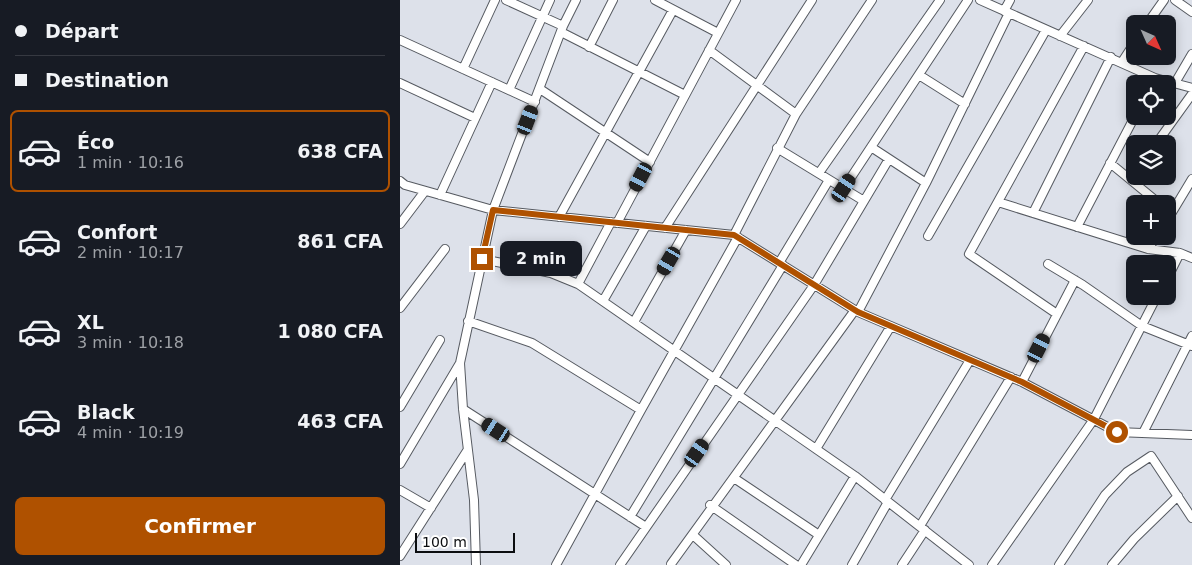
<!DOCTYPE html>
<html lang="fr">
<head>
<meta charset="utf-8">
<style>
	body { margin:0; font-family:"DejaVu Sans",sans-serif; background:#20242c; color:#f1f3f6; height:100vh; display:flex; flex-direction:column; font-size:19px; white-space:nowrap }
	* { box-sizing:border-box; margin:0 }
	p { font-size:16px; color:#9ea1a6 }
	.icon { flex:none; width:28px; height:28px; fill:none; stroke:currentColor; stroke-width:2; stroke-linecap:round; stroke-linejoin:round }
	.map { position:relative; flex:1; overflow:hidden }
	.details { display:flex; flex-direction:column; background:#171b24; width:400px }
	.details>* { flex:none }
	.banner { display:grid; align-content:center; height:110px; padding:0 15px; background:#171b24 }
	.needle { width:32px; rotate:135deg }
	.fabs { position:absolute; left:726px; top:15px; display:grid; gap:10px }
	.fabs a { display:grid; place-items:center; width:50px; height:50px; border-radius:8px; background:#171b24; box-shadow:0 2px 12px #0003; font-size:25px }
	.scale { position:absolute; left:15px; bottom:12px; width:100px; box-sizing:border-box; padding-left:5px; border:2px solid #0b0d10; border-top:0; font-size:14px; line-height:18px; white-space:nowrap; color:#0b0d10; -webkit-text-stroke:4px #fff; paint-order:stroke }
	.end { position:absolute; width:22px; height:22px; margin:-11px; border:6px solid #af5100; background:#fff; box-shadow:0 0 0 2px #fff }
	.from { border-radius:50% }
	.bubble { position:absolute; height:35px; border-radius:8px; background:#171b24; box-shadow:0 2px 12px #0003; font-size:16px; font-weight:700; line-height:35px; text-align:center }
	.car { position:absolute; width:15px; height:30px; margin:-15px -8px; border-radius:6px; box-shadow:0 0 4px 1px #0007; background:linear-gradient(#222 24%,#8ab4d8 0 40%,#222 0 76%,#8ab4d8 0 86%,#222 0) }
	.banner b { display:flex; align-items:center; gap:18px; height:48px; font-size:19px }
	.banner b+b { border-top:1px solid #363941 }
	.banner i { width:12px; height:12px; background:#f1f3f6 }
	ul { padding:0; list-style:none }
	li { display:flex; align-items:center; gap:15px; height:82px; margin:0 10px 8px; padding:0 5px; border:2px solid transparent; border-radius:8px }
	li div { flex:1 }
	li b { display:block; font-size:19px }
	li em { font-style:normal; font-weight:700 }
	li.selected { border-color:#af5100 }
	li>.icon { width:45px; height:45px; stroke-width:1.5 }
	.primary-button { display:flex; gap:10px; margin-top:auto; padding:10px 15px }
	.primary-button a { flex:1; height:58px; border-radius:8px; background:#af5100; color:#fff; font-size:20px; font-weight:700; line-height:58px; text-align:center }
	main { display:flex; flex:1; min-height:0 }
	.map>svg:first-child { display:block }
</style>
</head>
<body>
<main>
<section class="details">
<div class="banner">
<b><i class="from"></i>Départ</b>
<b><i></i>Destination</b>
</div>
<ul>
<li class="selected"><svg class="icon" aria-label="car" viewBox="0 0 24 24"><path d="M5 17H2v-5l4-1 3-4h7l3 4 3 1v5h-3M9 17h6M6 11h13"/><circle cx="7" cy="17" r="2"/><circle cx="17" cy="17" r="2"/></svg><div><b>Éco</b><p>1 min · 10:16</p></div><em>638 CFA</em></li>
<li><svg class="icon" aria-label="car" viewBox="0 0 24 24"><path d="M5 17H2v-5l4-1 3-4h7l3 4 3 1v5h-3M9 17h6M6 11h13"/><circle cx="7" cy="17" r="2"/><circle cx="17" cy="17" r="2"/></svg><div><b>Confort</b><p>2 min · 10:17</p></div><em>861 CFA</em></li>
<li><svg class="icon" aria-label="car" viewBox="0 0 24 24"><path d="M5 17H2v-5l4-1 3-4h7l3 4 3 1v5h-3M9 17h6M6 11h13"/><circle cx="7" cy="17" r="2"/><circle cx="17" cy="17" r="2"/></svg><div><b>XL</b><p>3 min · 10:18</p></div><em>1 080 CFA</em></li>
<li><svg class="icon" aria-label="car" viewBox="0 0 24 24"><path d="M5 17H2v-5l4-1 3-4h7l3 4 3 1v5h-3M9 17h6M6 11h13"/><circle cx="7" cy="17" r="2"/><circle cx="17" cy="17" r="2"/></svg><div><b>Black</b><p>4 min · 10:19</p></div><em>463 CFA</em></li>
</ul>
<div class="primary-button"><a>Confirmer</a></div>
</section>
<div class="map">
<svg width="792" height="565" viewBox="0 0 792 565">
	<rect width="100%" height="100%" fill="#dde1ea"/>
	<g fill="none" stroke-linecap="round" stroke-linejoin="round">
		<defs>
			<path id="minor" d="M 106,0 L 163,26
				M 255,0 L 318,33
				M 580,0 L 755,78 L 792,88
				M 775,0 L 792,12
				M 604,11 L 610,0
				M 747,24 L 764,0
				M 161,32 L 285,95
				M 660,36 L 688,0
				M 0,40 L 135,102
				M 189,47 L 213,0
				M 309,50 L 396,114
				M 722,62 L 735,42
				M 63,69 L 95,0
				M 519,75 L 565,104
				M 0,83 L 75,118
				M 775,83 L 792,54
				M 140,89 L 250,162
				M 109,90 L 150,0
				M 756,144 L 792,94
				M 471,147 L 526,183
				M 377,148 L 464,201
				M 710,163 L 760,204
				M 419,173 L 540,0
				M 0,181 L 5,185 L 93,210 L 334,235 L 458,312 L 526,183 L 609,13
				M 444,188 L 568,0
				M 40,195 L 92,82
				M 598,202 L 748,249 L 780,253 L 792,258
				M 633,213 L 711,57
				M 159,217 L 273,10
				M 768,219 L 792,179
				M 217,223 L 336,0
				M 0,224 L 25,191
				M 677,227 L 735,116
				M 265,228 L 412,0
				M 334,235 L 396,114 L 472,0
				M 528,236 L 646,30
				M 748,249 L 757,236
				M 82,259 L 151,273 L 178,284 L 455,476 L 569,565
				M 379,263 L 429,180
				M 648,264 L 683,285 L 742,326 L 792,346
				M 768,277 L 780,253
				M 178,284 L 211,222
				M 203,301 L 246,226
				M 0,308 L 45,249
				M 458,312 L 622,382 L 717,432 L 792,435
				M 657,314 L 569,254 L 684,46
				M 68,321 L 132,343 L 241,410
				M 234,322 L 286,230
				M 622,382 L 675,280
				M 0,407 L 40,340
				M 63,409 L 246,527
				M 743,433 L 792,336
				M 416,449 L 491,326
				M 0,464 L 60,363
				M 334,478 L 419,535
				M 0,490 L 31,508
				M 485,500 L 570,360
				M 310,505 L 396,565
				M 230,517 L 383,265
				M 520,526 L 611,377
				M 293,535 L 326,565
				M 0,556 L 67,451
				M 271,564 L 455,310
				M 76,565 L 74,500 L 63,409 L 60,363 L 93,210 L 163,26 L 176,0
				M 156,565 L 241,410 L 338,237
				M 220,565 L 414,285 L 489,159
				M 401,565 L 455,476
				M 452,565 L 488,502
				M 502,565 L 525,530
				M 592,565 L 694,419 L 757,296
				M 659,565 L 705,495 L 727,472 L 751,456 L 792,518
				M 712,565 L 734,539 L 778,496"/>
		</defs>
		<!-- minor casing -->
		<use href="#minor" stroke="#565a61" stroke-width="10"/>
		<!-- minor -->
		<use href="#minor" stroke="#fff" stroke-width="8"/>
	</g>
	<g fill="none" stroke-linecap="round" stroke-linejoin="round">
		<!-- route -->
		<path stroke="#af5100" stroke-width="6" d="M 82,259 L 93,210 L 334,235 L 458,312 L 622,382 L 717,432"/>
	</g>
</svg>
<div class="fabs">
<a><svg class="needle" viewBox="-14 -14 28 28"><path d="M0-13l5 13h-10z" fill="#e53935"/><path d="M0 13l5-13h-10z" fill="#9ea1a6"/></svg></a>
<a><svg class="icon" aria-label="locate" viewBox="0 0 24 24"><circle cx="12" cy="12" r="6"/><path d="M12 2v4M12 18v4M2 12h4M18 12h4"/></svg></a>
<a><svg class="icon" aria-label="layers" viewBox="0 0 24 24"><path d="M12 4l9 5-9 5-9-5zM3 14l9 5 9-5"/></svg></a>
<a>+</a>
<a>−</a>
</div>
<div class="scale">100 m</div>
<i class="end from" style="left:717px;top:432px"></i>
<i class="end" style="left:82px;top:259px"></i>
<div class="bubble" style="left:100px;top:241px;width:82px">2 min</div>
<i class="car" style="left:128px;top:120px;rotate:21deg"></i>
<i class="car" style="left:241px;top:177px;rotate:208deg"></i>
<i class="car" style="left:444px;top:188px;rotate:33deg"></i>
<i class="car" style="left:269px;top:261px;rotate:210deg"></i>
<i class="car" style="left:639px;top:348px;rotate:27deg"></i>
<i class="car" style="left:96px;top:430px;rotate:303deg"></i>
<i class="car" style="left:297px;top:453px;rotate:35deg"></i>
</div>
</main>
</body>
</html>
